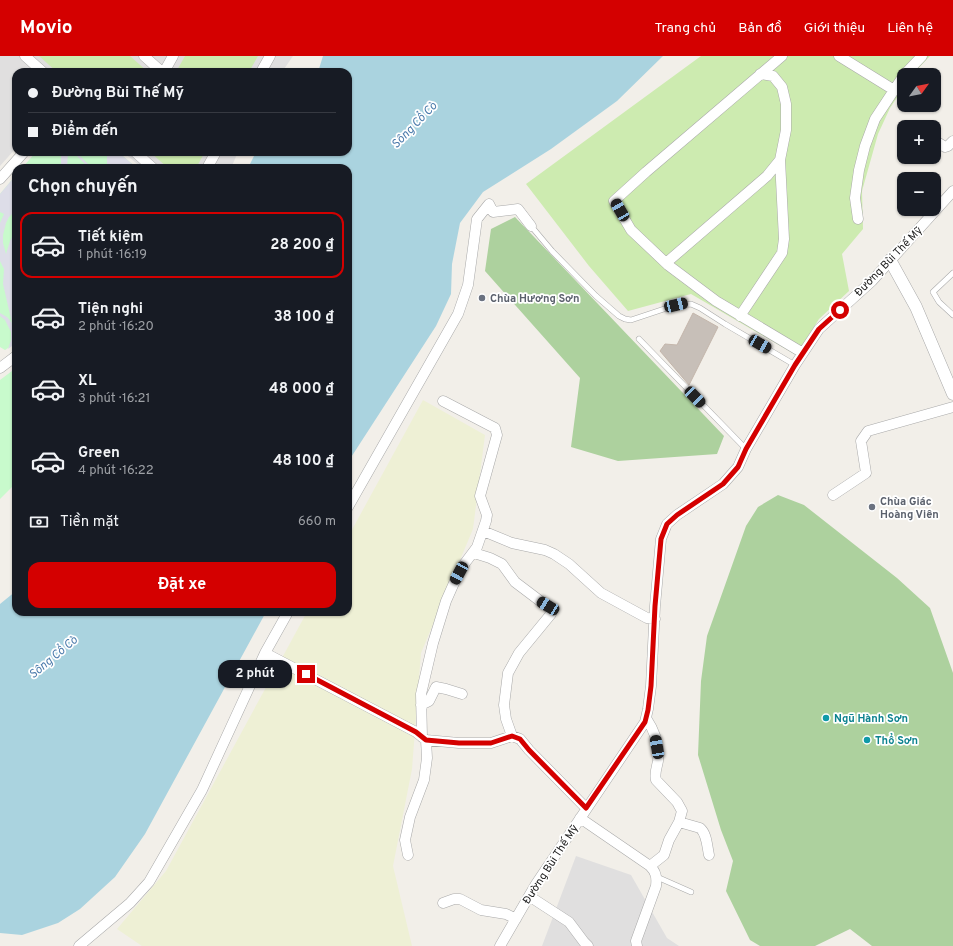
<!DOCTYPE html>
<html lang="vi">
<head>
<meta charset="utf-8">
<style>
	body { margin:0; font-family:Overpass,sans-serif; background:#20242c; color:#f1f3f6; height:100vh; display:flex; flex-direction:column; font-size:15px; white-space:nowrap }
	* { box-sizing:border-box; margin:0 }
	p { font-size:13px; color:#9ea1a6 }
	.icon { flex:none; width:22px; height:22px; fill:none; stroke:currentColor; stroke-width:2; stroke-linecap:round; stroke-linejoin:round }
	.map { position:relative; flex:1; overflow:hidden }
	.sheet { position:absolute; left:12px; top:108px; width:340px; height:452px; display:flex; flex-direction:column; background:#171b24; border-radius:12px; box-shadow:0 1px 3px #0004 }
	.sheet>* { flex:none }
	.hud { position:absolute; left:12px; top:12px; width:340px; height:88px; border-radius:12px; box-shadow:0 1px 3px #0004; display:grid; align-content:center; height:88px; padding:0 16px; background:#171b24 }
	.needle { width:26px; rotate:57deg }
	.controls { position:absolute; left:897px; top:12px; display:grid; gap:8px }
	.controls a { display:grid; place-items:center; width:44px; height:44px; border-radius:8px; background:#171b24; box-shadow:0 1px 3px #0004; font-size:20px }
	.end { position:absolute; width:18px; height:18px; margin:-9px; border:5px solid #d40000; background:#fff; box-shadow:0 0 0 2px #fff }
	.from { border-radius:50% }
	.bubble { position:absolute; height:28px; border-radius:12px; background:#171b24; box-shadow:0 1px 3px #0004; font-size:13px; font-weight:700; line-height:28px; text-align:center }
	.car { position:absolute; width:12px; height:24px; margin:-12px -6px; border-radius:5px; box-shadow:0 0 3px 1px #0007; background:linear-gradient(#222 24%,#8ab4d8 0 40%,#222 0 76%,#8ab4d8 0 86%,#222 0) }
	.hud b { display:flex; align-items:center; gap:14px; height:38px; font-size:15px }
	.hud b+b { border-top:1px solid #363941 }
	.hud i { width:10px; height:10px; background:#f1f3f6 }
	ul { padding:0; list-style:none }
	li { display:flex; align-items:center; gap:12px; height:66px; margin:0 8px 6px; padding:0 8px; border:2px solid transparent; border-radius:12px }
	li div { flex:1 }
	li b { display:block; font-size:15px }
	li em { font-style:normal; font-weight:700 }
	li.selected { border-color:#d40000 }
	li>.icon { width:36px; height:36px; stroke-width:1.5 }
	h2 { padding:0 16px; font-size:18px; line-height:48px }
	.pay { display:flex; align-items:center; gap:10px; height:44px; padding:0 16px; font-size:15px }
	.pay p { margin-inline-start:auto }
	.primary-button { display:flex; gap:8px; margin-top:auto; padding:8px 16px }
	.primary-button a { flex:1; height:46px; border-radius:12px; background:#d40000; color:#fff; font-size:16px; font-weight:700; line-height:46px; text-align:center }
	header { display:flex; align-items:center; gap:24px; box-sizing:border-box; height:56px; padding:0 20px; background:#d40000; color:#fff }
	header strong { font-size:19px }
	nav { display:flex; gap:22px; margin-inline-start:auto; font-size:14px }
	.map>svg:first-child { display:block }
</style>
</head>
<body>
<header>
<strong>Movio</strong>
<nav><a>Trang chủ</a><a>Bản đồ</a><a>Giới thiệu</a><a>Liên hệ</a></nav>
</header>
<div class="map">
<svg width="953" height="890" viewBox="0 0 953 890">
	<rect width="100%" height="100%" fill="#f2efe9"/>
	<!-- residential -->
	<path fill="#e0dfdf" d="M 0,0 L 293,0 L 282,16 L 16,16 L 16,92 L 0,110 Z
		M 123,96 L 238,96 L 231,112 L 142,112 Z
		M 576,800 L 631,819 L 667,882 L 679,890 L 542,890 Z"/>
	<!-- farmland -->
	<path fill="#eef0d5" d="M 423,344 L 485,379 L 473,473 L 421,597 L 412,713 L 393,810 L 412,890 L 142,890 L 117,873 L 166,815 L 307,556 L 348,556 L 348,481 Z"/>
	<!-- grass -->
	<path fill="#cdebb0" d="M 39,0 L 130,0 L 148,16 L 57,16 Z
		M 185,0 L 258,0 L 249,16 L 176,16 Z
		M 701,0 L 930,0 L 912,19 L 904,19 L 904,31 L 890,52 L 878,78 L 862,135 L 863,173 L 842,198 L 849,235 L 819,263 L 796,299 L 691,238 L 628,255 L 589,210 L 526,128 Z
		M 150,96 L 205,96 L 196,112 L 168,112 Z"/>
	<!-- forest -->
	<path fill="#add19e" d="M 515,161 L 724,380 L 717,398 L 618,405 L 571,391 L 580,322 L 485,215 L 491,173 Z
		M 778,439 L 804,449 L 897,522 L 930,552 L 953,617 L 953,890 L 872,890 L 850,873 L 815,890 L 760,890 L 750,884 L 726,835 L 733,805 L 721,774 L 698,699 L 701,625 L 707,580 L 746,470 L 758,451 Z"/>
	<!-- park -->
	<path fill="#c8facc" d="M 36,96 L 118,96 L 137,112 L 22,112 Z
		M 16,119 L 16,287 L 5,294 L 0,291 L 0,138 Z
		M 16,312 L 16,427 L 0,443 L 0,324 Z"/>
	<!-- plaza -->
	<path fill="#dddde8" d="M 58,96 L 74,96 L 79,99 L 92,112 L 89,112 L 77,100 L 68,97 L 67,112 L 61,112 L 61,96 Z
		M 107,96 L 118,96 L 137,112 L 107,112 Z
		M 16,119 L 16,154 L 9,161 L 6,167 L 3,179 L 3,187 L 6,198 L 10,185 L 16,173 L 16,192 L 13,204 L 16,206 L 16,218 L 12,217 L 12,224 L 16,241 L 16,287 L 8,293 L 11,284 L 11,276 L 5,264 L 0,260 L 0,257 L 7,261 L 12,267 L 3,228 L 4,213 L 0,205 L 0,167 L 4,158 L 0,156 L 0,138 Z"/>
	<!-- water -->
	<path fill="#aad3df" d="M 323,0 L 663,0 L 617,45 L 551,93 L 483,136 L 460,167 L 452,208 L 451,238 L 436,270 L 348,406 L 348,112 L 248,112 L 256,96 L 348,96 L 348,16 L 318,16 Z
		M 16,535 L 16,556 L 266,556 L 145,778 L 115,821 L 80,853 L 58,867 L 22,879 L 0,877 L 0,548 Z"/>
	<!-- building -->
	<path fill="#c7bfb8" stroke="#c4b6ab" d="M 693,257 L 718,271 L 689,329 L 660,295 L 665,288 L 677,289 Z"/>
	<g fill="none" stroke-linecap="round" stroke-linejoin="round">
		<defs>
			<path id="service" d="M 531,170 L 552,195 L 596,240 L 619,260 L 625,263 L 631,264 L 676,249 L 691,248 L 700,252 L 725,268 L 795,309
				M 953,217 L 933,236 L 939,246 L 953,259
				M 639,283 L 746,393
				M 657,821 L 691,836"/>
			<path id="minor" d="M 25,0 L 43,16
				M 144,0 L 162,16
				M 782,0 L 646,116 L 614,145 L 631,174 L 668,209 L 716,245 L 803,297
				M 839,0 L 894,34
				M 164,16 L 173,0
				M 261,16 L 270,0
				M 904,19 L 922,0
				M 934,84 L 945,91 L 948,90 L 953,85
				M 135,96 L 153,112
				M 207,112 L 216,96
				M 0,123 L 24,96
				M 858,163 L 855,142 L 859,114 L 865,90 L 875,63 L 904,19
				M 666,207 L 767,120 L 780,104 L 786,74 L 786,48 L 782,31 L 773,20 L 760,18
				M 740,260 L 782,197 L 784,183 L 780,104
				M 0,312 L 16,300
				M 833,439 L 866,417 L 861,385 L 868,375 L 953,351
				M 348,451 L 458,258 L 468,229 L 477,163 L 489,148 L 493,156 L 518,153 L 531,170
				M 483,475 L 512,487 L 545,494 L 554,498 L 569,508 L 601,537 L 647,562 L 655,563
				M 474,497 L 490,502 L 502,508 L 515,526 L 552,554 L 551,558 L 519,597 L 508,617 L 504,649 L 506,663 L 512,680
				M 265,597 L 416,676 L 426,684 L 459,687 L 491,687 L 512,680 L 520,683 L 529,694 L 586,752
				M 421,649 L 429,645 L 436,631 L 446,633 L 462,638
				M 646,662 C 654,674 660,690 658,705 C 657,711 654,718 656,724 L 677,746 L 682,755 L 679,766 L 669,784 L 664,799 L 650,810
				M 422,681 L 421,638 L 433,587 L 446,545 L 454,527 L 465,507 L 477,491 L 486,465 L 487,459 L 480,440 L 497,379 L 495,372 L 491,370 L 443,345
				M 580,762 L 650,810 C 656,816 657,821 656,830 L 636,885 L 637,890
				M 679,766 L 700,772 C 707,778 707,790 709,799
				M 408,799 L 405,784 L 410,761 L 424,724 L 427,702 L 426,684
				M 529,840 L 569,866 L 584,886 L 588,890
				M 443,847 L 454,843 L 460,843 L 481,854 L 506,858 L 516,863
				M 79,890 L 130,847 L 149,826 L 202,734 L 265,597 L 288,556
				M 500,890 L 536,828 L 645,666 L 648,653 L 651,630 L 655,550 L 661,483 L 667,468 L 677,459 L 723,428 L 738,411 L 746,393 L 795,309 L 819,273 L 872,225 L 953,135"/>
			<path id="tertiary" d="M 890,204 L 916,251 L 953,338"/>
		</defs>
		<!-- service casing -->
		<use href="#service" stroke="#a9a9a9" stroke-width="6"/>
		<!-- minor casing -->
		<use href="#minor" stroke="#a9a9a9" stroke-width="11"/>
		<!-- tertiary casing -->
		<use href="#tertiary" stroke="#a9a9a9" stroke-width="13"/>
		<!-- service -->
		<use href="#service" stroke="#fff" stroke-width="5"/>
		<!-- minor -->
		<use href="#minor" stroke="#fff" stroke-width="10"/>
		<!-- tertiary -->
		<use href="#tertiary" stroke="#fff" stroke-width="12"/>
	</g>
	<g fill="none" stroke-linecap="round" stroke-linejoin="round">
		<!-- route -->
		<path stroke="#d40000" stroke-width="5" d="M 306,618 L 416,676 L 426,684 L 459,687 L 491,687 L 512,680 L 520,683 L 529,694 L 586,752 L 645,666 L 648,654 L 651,630 L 655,550 L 661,483 L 667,468 L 677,459 L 723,428 L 738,411 L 746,393 L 795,309 L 819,273 L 840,254"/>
	</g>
	<!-- markers -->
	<g fill="#6b7280" stroke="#fff" stroke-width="1.5">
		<circle cx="482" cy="242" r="4"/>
		<circle cx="872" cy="451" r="4"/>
	</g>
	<g fill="#0f9aa8" stroke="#fff" stroke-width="1.5">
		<circle cx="826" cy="662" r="4"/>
		<circle cx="867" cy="684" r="4"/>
	</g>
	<g text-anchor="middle" stroke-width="3.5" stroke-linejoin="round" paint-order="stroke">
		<!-- street labels -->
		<g font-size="11" fill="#222" stroke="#fff">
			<text transform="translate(888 205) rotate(-46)" y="4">Đường Bùi Thế Mỹ</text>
			<text transform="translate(550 808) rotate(-57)" y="4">Đường Bùi Thế Mỹ</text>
		</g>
		<!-- worship labels -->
		<g font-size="11" font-weight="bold" fill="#5b616d" stroke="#fff" text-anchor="start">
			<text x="490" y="246">Chùa Hương Sơn</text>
			<text x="880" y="449">Chùa Giác<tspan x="880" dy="13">Hoàng Viên</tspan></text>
		</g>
		<!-- culture labels -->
		<g font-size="11" font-weight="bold" fill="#0d838f" stroke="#fff" text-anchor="start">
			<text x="834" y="666">Ngũ Hành Sơn</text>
			<text x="875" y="688">Thổ Sơn</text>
		</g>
		<!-- water labels -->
		<g font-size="12" font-style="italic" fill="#4a7aab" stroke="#fff">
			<text transform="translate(414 69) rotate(-46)" y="4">Sông Cổ Cò</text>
			<text transform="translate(53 601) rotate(-40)" y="4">Sông Cổ Cò</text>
		</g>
	</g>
</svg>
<div class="controls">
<a><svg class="needle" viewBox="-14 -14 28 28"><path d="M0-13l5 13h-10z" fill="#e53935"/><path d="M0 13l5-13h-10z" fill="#9ea1a6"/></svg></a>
<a>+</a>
<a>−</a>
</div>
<i class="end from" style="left:840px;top:254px"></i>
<i class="end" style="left:306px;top:618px"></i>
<div class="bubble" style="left:218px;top:604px;width:74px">2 phút</div>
<i class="car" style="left:620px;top:154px;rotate:330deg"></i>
<i class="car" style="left:676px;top:249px;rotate:77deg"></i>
<i class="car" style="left:760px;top:288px;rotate:120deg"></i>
<i class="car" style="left:695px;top:341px;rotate:136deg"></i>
<i class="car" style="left:459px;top:517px;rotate:208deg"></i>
<i class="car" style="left:548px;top:550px;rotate:301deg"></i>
<i class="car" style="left:657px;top:691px;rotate:350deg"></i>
<div class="hud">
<b><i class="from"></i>Đường Bùi Thế Mỹ</b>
<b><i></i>Điểm đến</b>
</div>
<section class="sheet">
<h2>Chọn chuyến</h2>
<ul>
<li class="selected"><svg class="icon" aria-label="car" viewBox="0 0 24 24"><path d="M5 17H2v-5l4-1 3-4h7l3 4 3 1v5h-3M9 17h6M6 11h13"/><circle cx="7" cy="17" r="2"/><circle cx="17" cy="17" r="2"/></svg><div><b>Tiết kiệm</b><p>1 phút · 16:19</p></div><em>28 200 ₫</em></li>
<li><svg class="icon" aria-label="car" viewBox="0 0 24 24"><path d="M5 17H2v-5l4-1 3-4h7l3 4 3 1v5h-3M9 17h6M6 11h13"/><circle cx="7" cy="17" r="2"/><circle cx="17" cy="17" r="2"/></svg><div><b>Tiện nghi</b><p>2 phút · 16:20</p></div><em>38 100 ₫</em></li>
<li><svg class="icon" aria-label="car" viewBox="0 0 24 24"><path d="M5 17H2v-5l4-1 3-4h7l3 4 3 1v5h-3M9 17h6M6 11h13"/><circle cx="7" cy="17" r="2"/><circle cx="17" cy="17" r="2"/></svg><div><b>XL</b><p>3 phút · 16:21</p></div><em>48 000 ₫</em></li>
<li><svg class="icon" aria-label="car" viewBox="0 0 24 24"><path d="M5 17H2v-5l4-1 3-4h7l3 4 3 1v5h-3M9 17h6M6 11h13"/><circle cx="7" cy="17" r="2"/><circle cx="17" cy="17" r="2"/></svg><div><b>Green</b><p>4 phút · 16:22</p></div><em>48 100 ₫</em></li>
</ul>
<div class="pay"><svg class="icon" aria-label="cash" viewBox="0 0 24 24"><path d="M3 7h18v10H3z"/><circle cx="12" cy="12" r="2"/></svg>Tiền mặt<p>660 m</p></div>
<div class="primary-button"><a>Đặt xe</a></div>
</section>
</div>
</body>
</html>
